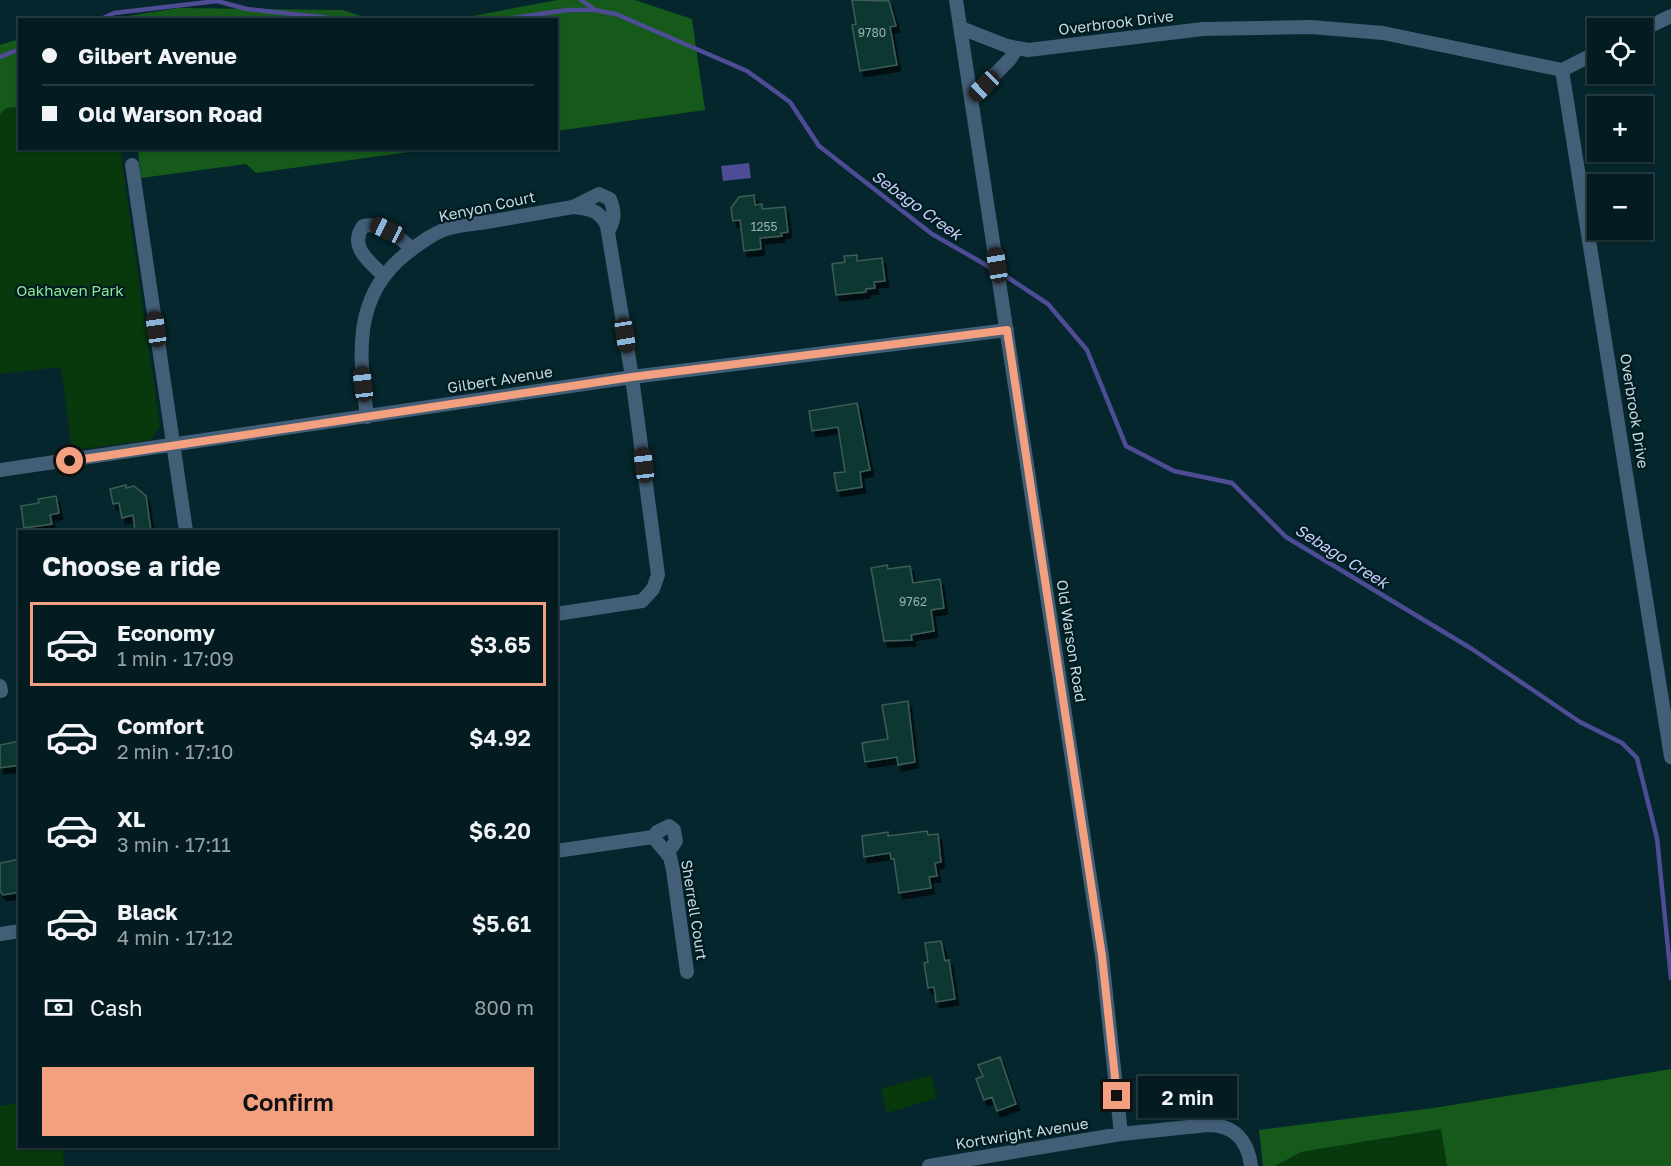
<!DOCTYPE html>
<html lang="en">
<head>
<meta charset="utf-8">
<style>
	body { margin:0; font-family:"Golos Text",sans-serif; background:#12292e; color:#f1f3f6; height:100vh; display:flex; flex-direction:column; font-size:22px; white-space:nowrap }
	* { box-sizing:border-box; margin:0 }
	p { font-size:20px; color:#97a1a5 }
	.icon { flex:none; width:33px; height:33px; fill:none; stroke:currentColor; stroke-width:2; stroke-linecap:round; stroke-linejoin:round }
	.map { position:relative; flex:1; overflow:hidden }
	.panel { position:absolute; left:18px; top:530px; width:540px; height:618px; display:flex; flex-direction:column; background:#041c21; border-radius:0px; box-shadow:0 2px 4px #0004,0 0 0 2px #253a3f }
	.panel>* { flex:none }
	.guide { position:absolute; left:18px; top:18px; width:540px; height:132px; border-radius:0px; box-shadow:0 2px 4px #0004,0 0 0 2px #253a3f; display:grid; align-content:center; height:132px; padding:0 24px; background:#041c21 }
	.controls { position:absolute; left:1587px; top:18px; display:grid; gap:12px }
	.controls a { display:grid; place-items:center; width:66px; height:66px; border-radius:0px; background:#041c21; box-shadow:0 2px 4px #0004,0 0 0 2px #253a3f; font-size:30px }
	.end { position:absolute; width:27px; height:27px; margin:-14px; border:8px solid #f3a081; background:#111; box-shadow:0 0 0 3px #111 }
	.from { border-radius:50% }
	.bubble { position:absolute; height:42px; border-radius:0px; background:#041c21; box-shadow:0 2px 4px #0004,0 0 0 2px #253a3f; font-size:20px; font-weight:600; line-height:42px; text-align:center }
	.car { position:absolute; width:18px; height:36px; margin:-18px -9px; border-radius:8px; box-shadow:0 0 4px 2px #0007; background:linear-gradient(#222 24%,#8ab4d8 0 40%,#222 0 76%,#8ab4d8 0 86%,#222 0) }
	.guide b { display:flex; align-items:center; gap:21px; height:57px; font-size:22px }
	.guide b+b { border-top:2px solid #253a3f }
	.guide i { width:15px; height:15px; background:#f1f3f6 }
	ul { padding:0; list-style:none }
	li { display:flex; align-items:center; gap:18px; height:84px; margin:0 12px 9px; padding:0 12px; border:3px solid transparent; border-radius:0px }
	li div { flex:1 }
	li b { display:block; font-size:22px }
	li em { font-style:normal; font-weight:600 }
	li.on { border-color:#f3a081 }
	li>.icon { width:54px; height:54px; stroke-width:1.5 }
	h2 { padding:0 24px; font-size:27px; line-height:72px }
	.pay { display:flex; align-items:center; gap:15px; height:66px; padding:0 24px; font-size:22px }
	.pay p { margin-inline-start:auto }
	.primary-button { display:flex; gap:12px; margin-top:auto; padding:12px 24px }
	.primary-button a { flex:1; height:69px; border-radius:0px; background:#f3a081; color:#111; font-size:24px; font-weight:600; line-height:69px; text-align:center }
	.map>svg:first-child { display:block }
</style>
</head>
<body>
<div class="map">
<svg width="1671" height="1166" viewBox="0 0 1671 1166">
	<defs>
		<filter id="shadow"><feDropShadow dx="3.5" dy="6" stdDeviation="0" flood-color="#0009"/></filter>
	</defs>
	<rect width="100%" height="100%" fill="#05262c"/>
	<!-- green -->
	<path fill="#08390d" d="M 19,52 L 20,148 L 120,149 L 160,425 L 151,440 L 72,450 L 61,367 L 0,374 L 0,55 Z
		M 931,1075 L 937,1098 L 887,1113 L 881,1089 Z
		M 19,1103 L 20,1146 L 62,1146 L 65,1166 L 0,1166 L 0,1106 Z
		M 1441,1129 L 1447,1166 L 1275,1166 L 1301,1152 Z"/>
	<!-- forest -->
	<path fill="#155a1b" d="M 557,0 L 635,0 L 692,19 L 705,110 L 557,131 L 556,20 L 457,19 Z
		M 179,8 L 343,10 L 369,19 L 108,19 Z
		M 19,39 L 19,107 L 6,108 L 0,114 L 0,45 Z
		M 108,149 L 431,149 L 256,173 L 246,164 L 141,178 L 138,150 Z
		M 1671,1069 L 1671,1166 L 1447,1166 L 1441,1129 L 1301,1152 L 1275,1166 L 1263,1166 L 1259,1130 L 1434,1108 Z"/>
	<!-- water -->
	<path fill="#4e4c95" d="M 749,163 L 751,178 L 723,181 L 721,166 Z"/>
	<g fill="none" stroke-linecap="round" stroke-linejoin="round">
		<!-- stream -->
		<path stroke="#4e4c95" stroke-width="4.5" d="M 581,0 L 595,10 L 616,14 L 747,71 L 790,102 L 819,146 L 932,234 L 993,269
			M 99,20 L 114,13 L 217,1 L 247,9 L 348,20
			M 499,20 L 567,10 L 594,10
			M 0,57 L 20,49
			M 1001,273 L 1048,304 L 1087,350 L 1126,446 L 1174,471 L 1232,483 L 1286,537 L 1472,649 L 1580,722 L 1622,743 L 1637,758 L 1657,838 L 1671,978"/>
	</g>
	<!-- building -->
	<path fill="#103830" stroke="#3d5d56" stroke-width="1.5" filter="url(#shadow)" d="M 852,0 L 889,1 L 896,26 L 890,27 L 897,65 L 860,71 L 852,25 L 856,24 Z
		M 754,195 L 755,205 L 762,204 L 762,209 L 785,207 L 788,232 L 781,233 L 782,236 L 760,238 L 761,249 L 744,251 L 740,220 L 733,221 L 731,208 L 739,197 Z
		M 857,255 L 857,261 L 882,258 L 885,281 L 874,282 L 875,288 L 866,289 L 866,292 L 836,295 L 832,264 L 845,262 L 844,256 Z
		M 857,403 L 870,470 L 860,472 L 862,487 L 837,491 L 834,473 L 845,472 L 838,427 L 812,431 L 809,411 Z
		M 126,485 L 126,488 L 134,486 L 146,496 L 151,531 L 135,531 L 133,515 L 122,518 L 119,503 L 113,504 L 110,489 Z
		M 56,496 L 59,513 L 50,515 L 52,524 L 24,528 L 21,506 L 39,503 L 38,499 Z
		M 887,565 L 888,569 L 910,566 L 913,583 L 940,579 L 944,608 L 931,610 L 934,631 L 911,635 L 912,640 L 884,641 L 871,568 Z
		M 908,701 L 915,762 L 898,765 L 897,757 L 865,762 L 862,743 L 888,739 L 882,705 Z
		M 20,741 L 20,765 L 0,768 L 0,745 Z
		M 927,831 L 928,835 L 938,834 L 941,862 L 935,863 L 937,876 L 929,877 L 931,888 L 899,893 L 894,859 L 891,859 L 890,853 L 864,857 L 862,836 L 888,832 L 888,836 Z
		M 20,859 L 20,892 L 3,895 L 0,891 L 0,863 Z
		M 941,941 L 945,961 L 949,960 L 955,999 L 936,1002 L 934,987 L 928,988 L 924,963 L 928,962 L 925,943 Z
		M 1000,1057 L 1016,1104 L 997,1111 L 992,1097 L 984,1100 L 976,1079 L 983,1076 L 978,1065 Z"/>
	<g fill="none" stroke-linecap="round" stroke-linejoin="round">
		<!-- minor -->
		<path stroke="#435e77" stroke-width="14" d="M 956,0 L 1102,956 L 1121,1134
			M 961,28 L 1007,46 L 1028,50 L 1203,29 L 1311,27 L 1383,33 L 1562,70 L 1598,52
			M 1642,30 L 1671,16
			M 1562,70 L 1671,757
			M 972,98 L 1010,59 L 1017,48
			M 132,165 L 186,531
			M 573,207 L 599,194 L 610,199 C 615,212 615,219 608,232
			M 384,276 C 370,262 348,247 363,226 C 383,222 397,235 412,249
			M 367,417 C 359,354 352,296 407,253 C 419,244 432,234 446,229 C 459,225 474,224 487,222 C 516,217 544,212 573,207 C 590,209 600,210 607,226 L 632,377 L 658,575 L 653,589 L 642,601 L 556,614
			M 0,470 L 632,377 L 1007,330
			M 0,686 L 1,691
			M 653,837 L 670,857 L 673,870 L 687,972
			M 653,837 L 657,832 L 669,826 L 674,830 L 676,841 L 667,854
			M 556,851 L 653,837
			M 0,934 L 20,931
			M 929,1166 L 1121,1134 L 1208,1125 C 1234,1125 1248,1140 1251,1166"/>
	</g>
	<g fill="none" stroke-linecap="round" stroke-linejoin="round">
		<!-- route -->
		<path stroke="#f3a081" stroke-width="8" d="M 70,461 L 632,377 L 1007,330 L 1102,956 L 1117,1096"/>
	</g>
	<g text-anchor="middle" stroke-width="4.5" stroke-linejoin="round" paint-order="stroke">
		<!-- number labels -->
		<g font-size="12" fill="#9ab1b2">
			<text x="872" y="37">9780</text>
			<text x="764" y="231">1255</text>
			<text x="913" y="606">9762</text>
		</g>
		<!-- street labels -->
		<g font-size="15" fill="#c8d9dd" stroke="#001c23">
			<text transform="translate(1116 23) rotate(-7)" y="5">Overbrook Drive</text>
			<text transform="translate(487 207) rotate(-12)" y="5">Kenyon Court</text>
			<text transform="translate(500 380) rotate(-9)" y="5">Gilbert Avenue</text>
			<text transform="translate(1634 411) rotate(81)" y="5">Overbrook Drive</text>
			<text transform="translate(1071 641) rotate(81)" y="5">Old Warson Road</text>
			<text transform="translate(694 910) rotate(81)" y="5">Sherrell Court</text>
			<text transform="translate(1022 1134) rotate(-9)" y="5">Kortwright Avenue</text>
		</g>
		<!-- park labels -->
		<g font-size="15" fill="#8fe78f" stroke="#001c23">
			<text x="70" y="296">Oakhaven Park</text>
		</g>
		<!-- water labels -->
		<g font-size="16" font-style="italic" fill="#c9cbf6" stroke="#001c23">
			<text transform="translate(917 205) rotate(36)" y="6">Sebago Creek</text>
			<text transform="translate(1342 556) rotate(32)" y="6">Sebago Creek</text>
		</g>
	</g>
</svg>
<div class="controls">
<a><svg class="icon" aria-label="locate" viewBox="0 0 24 24"><circle cx="12" cy="12" r="6"/><path d="M12 2v4M12 18v4M2 12h4M18 12h4"/></svg></a>
<a>+</a>
<a>−</a>
</div>
<i class="end from" style="left:70px;top:461px"></i>
<i class="end" style="left:1117px;top:1096px"></i>
<div class="bubble" style="left:1138px;top:1076px;width:99px">2 min</div>
<i class="car" style="left:984px;top:86px;rotate:226deg"></i>
<i class="car" style="left:387px;top:230px;rotate:295deg"></i>
<i class="car" style="left:997px;top:265px;rotate:351deg"></i>
<i class="car" style="left:156px;top:329px;rotate:352deg"></i>
<i class="car" style="left:625px;top:335px;rotate:171deg"></i>
<i class="car" style="left:363px;top:384px;rotate:353deg"></i>
<i class="car" style="left:644px;top:465px;rotate:353deg"></i>
<div class="guide">
<b><i class="from"></i>Gilbert Avenue</b>
<b><i></i>Old Warson Road</b>
</div>
<section class="panel">
<h2>Choose a ride</h2>
<ul>
<li class="on"><svg class="icon" aria-label="car" viewBox="0 0 24 24"><path d="M5 17H2v-5l4-1 3-4h7l3 4 3 1v5h-3M9 17h6M6 11h13"/><circle cx="7" cy="17" r="2"/><circle cx="17" cy="17" r="2"/></svg><div><b>Economy</b><p>1 min · 17:09</p></div><em>$3.65</em></li>
<li><svg class="icon" aria-label="car" viewBox="0 0 24 24"><path d="M5 17H2v-5l4-1 3-4h7l3 4 3 1v5h-3M9 17h6M6 11h13"/><circle cx="7" cy="17" r="2"/><circle cx="17" cy="17" r="2"/></svg><div><b>Comfort</b><p>2 min · 17:10</p></div><em>$4.92</em></li>
<li><svg class="icon" aria-label="car" viewBox="0 0 24 24"><path d="M5 17H2v-5l4-1 3-4h7l3 4 3 1v5h-3M9 17h6M6 11h13"/><circle cx="7" cy="17" r="2"/><circle cx="17" cy="17" r="2"/></svg><div><b>XL</b><p>3 min · 17:11</p></div><em>$6.20</em></li>
<li><svg class="icon" aria-label="car" viewBox="0 0 24 24"><path d="M5 17H2v-5l4-1 3-4h7l3 4 3 1v5h-3M9 17h6M6 11h13"/><circle cx="7" cy="17" r="2"/><circle cx="17" cy="17" r="2"/></svg><div><b>Black</b><p>4 min · 17:12</p></div><em>$5.61</em></li>
</ul>
<div class="pay"><svg class="icon" aria-label="cash" viewBox="0 0 24 24"><path d="M3 7h18v10H3z"/><circle cx="12" cy="12" r="2"/></svg>Cash<p>800 m</p></div>
<div class="primary-button"><a>Confirm</a></div>
</section>
</div>
</body>
</html>
